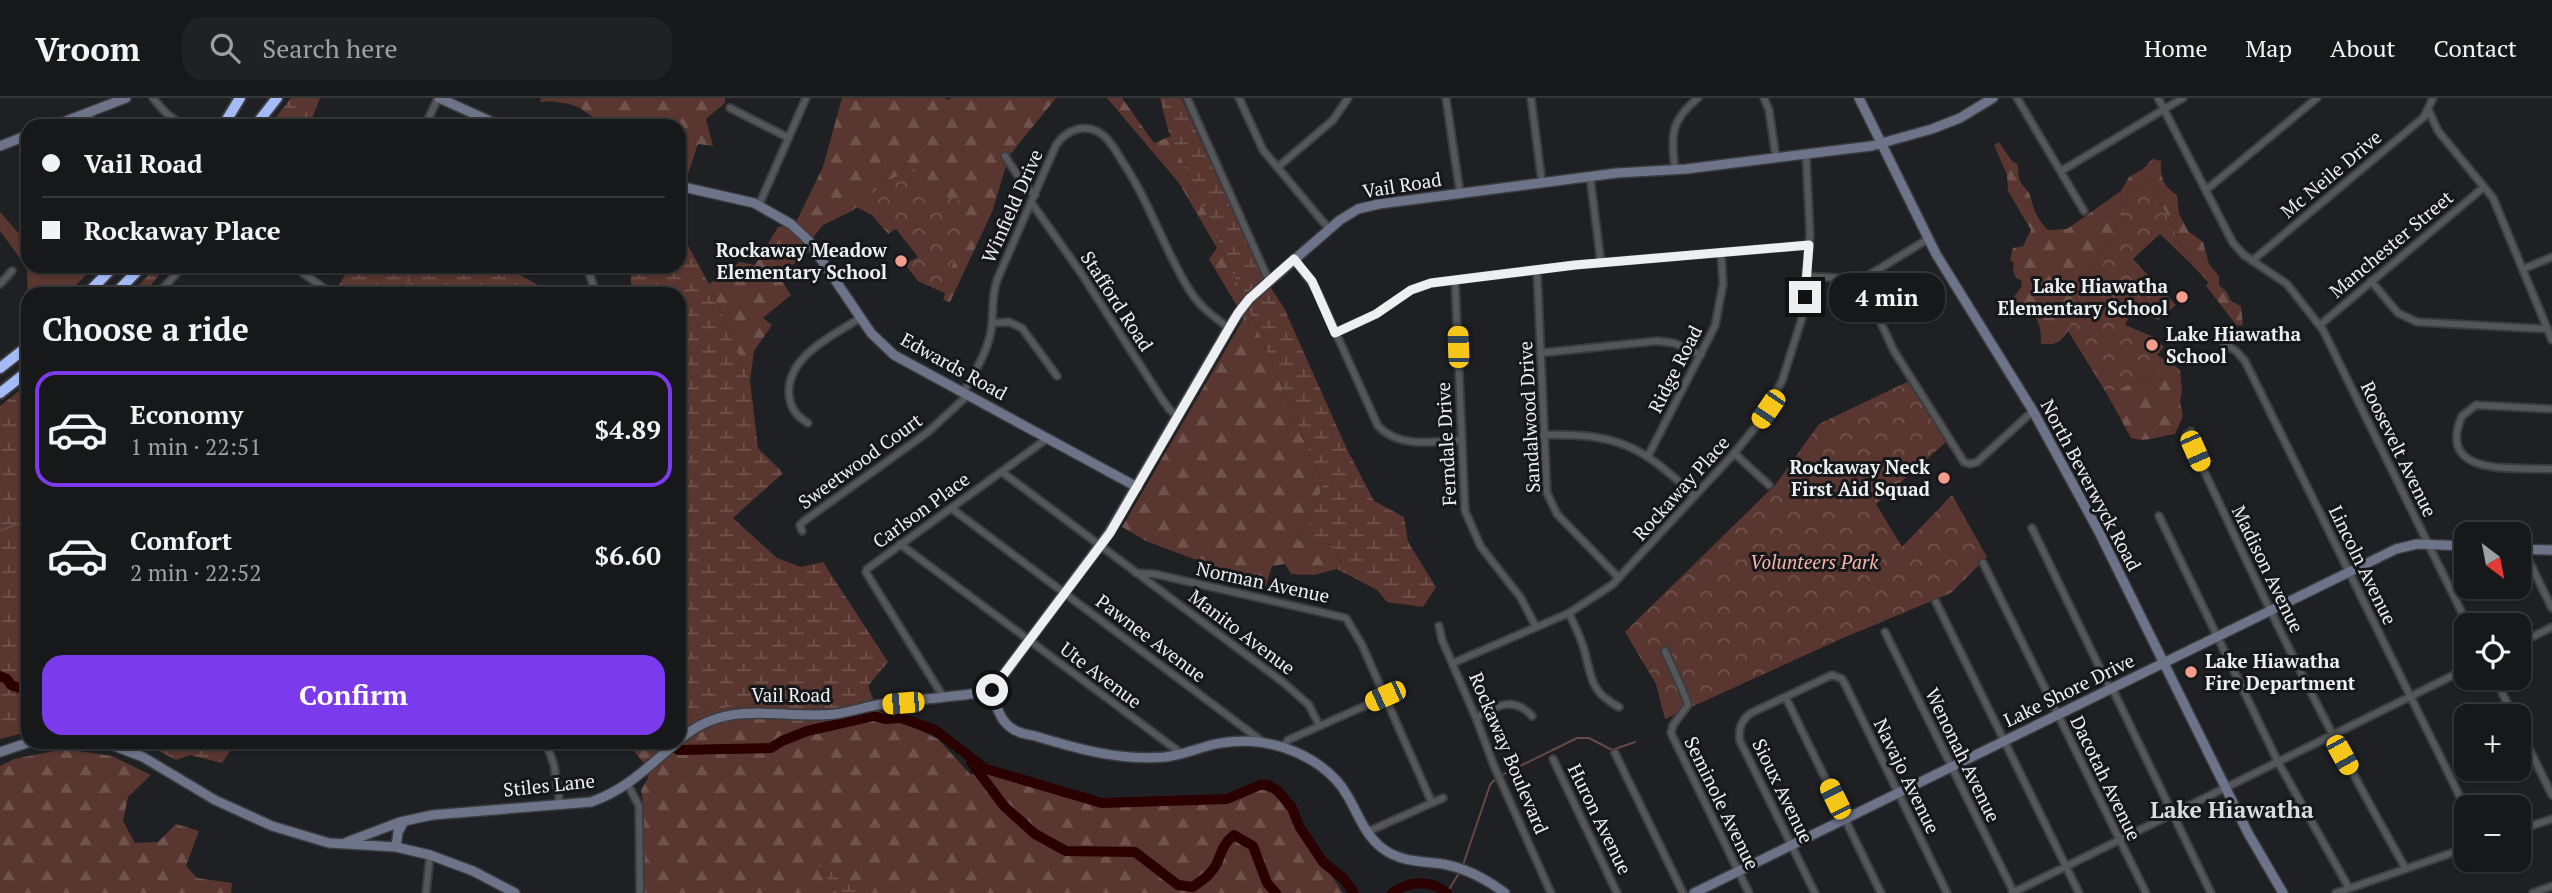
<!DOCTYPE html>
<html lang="en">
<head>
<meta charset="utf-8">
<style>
	body { margin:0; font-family:"PT Serif",serif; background:#202123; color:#f1f3f6; height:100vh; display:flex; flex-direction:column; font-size:26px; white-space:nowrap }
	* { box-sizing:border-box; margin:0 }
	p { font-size:23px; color:#9ea0a2 }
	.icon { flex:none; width:38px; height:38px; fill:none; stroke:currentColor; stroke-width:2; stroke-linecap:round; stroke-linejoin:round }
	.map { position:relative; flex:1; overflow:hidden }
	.drawer { position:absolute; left:21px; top:189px; width:665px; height:462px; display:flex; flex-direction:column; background:#17181a; border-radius:21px; box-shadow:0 2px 5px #0004,0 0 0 2px #363739 }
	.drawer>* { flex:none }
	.guide { position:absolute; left:21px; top:21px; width:665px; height:154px; border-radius:21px; box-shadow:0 2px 5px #0004,0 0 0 2px #363739; display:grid; align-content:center; height:154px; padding:0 21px; background:#17181a }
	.needle { width:46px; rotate:148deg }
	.tools { position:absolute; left:2454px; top:424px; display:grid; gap:14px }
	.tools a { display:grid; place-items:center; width:77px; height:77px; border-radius:14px; background:#17181a; box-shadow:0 2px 5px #0004,0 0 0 2px #363739; font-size:35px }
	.end { position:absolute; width:32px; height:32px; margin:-16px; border:9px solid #eeeff1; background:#111; box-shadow:0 0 0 4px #111 }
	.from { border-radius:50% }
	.bubble { position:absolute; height:49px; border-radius:21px; background:#17181a; box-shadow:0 2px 5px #0004,0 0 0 2px #363739; font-size:23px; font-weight:700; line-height:49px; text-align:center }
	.car { position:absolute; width:21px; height:42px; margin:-21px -10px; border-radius:9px; box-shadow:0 0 5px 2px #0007; background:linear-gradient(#f5c518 24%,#345 0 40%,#f5c518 0 76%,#345 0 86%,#f5c518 0) }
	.guide b { display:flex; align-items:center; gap:24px; height:66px; font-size:26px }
	.guide b+b { border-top:2px solid #363739 }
	.guide i { width:18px; height:18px; background:#f1f3f6 }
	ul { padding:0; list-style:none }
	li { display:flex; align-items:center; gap:21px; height:116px; margin:0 14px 10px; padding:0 7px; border:4px solid transparent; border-radius:21px }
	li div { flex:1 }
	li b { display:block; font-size:26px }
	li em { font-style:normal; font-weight:700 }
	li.current { border-color:#7c3aed }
	li>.icon { width:63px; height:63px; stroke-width:1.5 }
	h2 { padding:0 21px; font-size:32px; line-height:84px }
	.cta { display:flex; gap:14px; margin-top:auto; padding:14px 21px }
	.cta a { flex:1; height:80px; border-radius:21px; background:#7c3aed; color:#fff; font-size:28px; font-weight:700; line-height:80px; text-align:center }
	header { display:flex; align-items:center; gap:42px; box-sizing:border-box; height:98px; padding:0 35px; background:#17181a; border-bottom:2px solid #363739 }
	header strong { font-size:33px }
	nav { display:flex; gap:38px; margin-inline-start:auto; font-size:24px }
	.search { width:490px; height:63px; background:#202123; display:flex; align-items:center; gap:18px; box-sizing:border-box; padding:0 24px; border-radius:21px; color:#9ea0a2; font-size:26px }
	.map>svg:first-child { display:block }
</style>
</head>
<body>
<header>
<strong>Vroom</strong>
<div class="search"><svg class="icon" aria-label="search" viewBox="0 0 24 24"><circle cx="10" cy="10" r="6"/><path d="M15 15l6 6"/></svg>Search here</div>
<nav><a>Home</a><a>Map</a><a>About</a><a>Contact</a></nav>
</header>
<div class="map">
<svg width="2552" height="795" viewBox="0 0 2552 795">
	<defs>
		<pattern id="forest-firs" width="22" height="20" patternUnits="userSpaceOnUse" patternTransform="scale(1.75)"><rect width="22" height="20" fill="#593630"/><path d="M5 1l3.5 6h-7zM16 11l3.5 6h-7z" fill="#71534e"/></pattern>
		<pattern id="wetland-marsh" width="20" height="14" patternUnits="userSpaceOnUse" patternTransform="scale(1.75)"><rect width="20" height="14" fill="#593630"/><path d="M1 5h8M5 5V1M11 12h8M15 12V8" fill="none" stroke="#71534e"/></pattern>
		<pattern id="park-crowns" width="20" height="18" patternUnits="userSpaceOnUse" patternTransform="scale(1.75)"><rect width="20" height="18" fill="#593630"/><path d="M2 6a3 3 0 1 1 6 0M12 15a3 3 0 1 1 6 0" fill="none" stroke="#71534e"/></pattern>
	</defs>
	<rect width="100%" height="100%" fill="#1f2023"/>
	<!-- grass -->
	<path fill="#593630" d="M 0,114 L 28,146 L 28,168 L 95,168 L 67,196 L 28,196 L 28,207 L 27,170 L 0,133 Z"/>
	<!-- forest -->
	<path fill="url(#forest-firs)" d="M 541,0 L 725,0 L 725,5 L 706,21 L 713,48 L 698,46 L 685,85 L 679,84 L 679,28 L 605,28 L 580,10 L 569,6 L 551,3 L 540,4 Z
		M 842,0 L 945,0 L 947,2 L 951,0 L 1056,0 L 1009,58 L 992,114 L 950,204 L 943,202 L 945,195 L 940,193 L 959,151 L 945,99 L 900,78 L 889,82 L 852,113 L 823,127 L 815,137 L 807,156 L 778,177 L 791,197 L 763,220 L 772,227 L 754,253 L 750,283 L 709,186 L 740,164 L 755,167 L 778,129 L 796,124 L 823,69 Z
		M 1107,0 L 1122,0 L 1154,45 L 1171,38 L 1242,195 L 1323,387 L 1309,425 L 1298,442 L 1333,447 L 1341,464 L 1337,471 L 1314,477 L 1291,476 L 1285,466 L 1272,468 L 1266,488 L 1146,443 L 1122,429 L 1244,220 L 1209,161 L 1217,150 L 1179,85 Z
		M 1999,44 L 2012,63 L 2017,66 C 2019,71 2018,79 2020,83 C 2022,88 2028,92 2030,97 C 2033,110 2038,123 2048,132 L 2067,131 L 2121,93 L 2129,79 L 2143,71 L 2152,61 L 2161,63 C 2160,80 2163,88 2177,97 L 2179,116 L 2188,133 L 2203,144 L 2209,166 L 2219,178 L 2219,187 L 2226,193 L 2231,203 L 2241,208 L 2243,227 L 2237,228 L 2206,188 L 2209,185 L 2192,167 L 2148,81 L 2127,96 L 2122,122 L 2083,183 L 2068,233 L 2060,243 L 2053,246 L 2041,246 C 2041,232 2040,220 2028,212 L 2010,221 L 2010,215 L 2015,209 L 2012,201 L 2022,188 L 2021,182 L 2016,180 L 2013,173 L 2014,166 L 2010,161 L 2013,150 L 2023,148 L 2031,132 L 2008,93 L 2007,77 L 1994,47 Z
		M 2174,267 L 2180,272 L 2182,293 L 2180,304 L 2183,318 L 2175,336 C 2159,338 2146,345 2131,340 L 2107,296 Z
		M 873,601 L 879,613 L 938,641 L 971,677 L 983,674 L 1096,708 L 1227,705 L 1262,691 L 1277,697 L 1343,795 L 859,795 L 813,759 L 837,795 L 643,795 L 643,705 L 641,692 L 648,680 L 643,664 L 632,651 L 644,644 L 679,644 L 679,624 L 715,611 L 757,606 L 798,611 L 838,610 Z
		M 64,651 L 112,658 L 151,677 L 128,699 L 123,723 L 135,745 L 158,744 L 176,726 L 199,733 L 186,768 L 197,780 L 232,785 L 231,795 L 0,795 L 0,668 L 14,661 Z"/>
	<!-- wetland -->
	<path fill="url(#wetland-marsh)" d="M 291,0 L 320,0 L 311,24 L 284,21 L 279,28 L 269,28 Z
		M 1160,0 L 1181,0 L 1260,173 L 1284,210 L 1346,349 L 1374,403 L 1404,419 L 1408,444 L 1436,489 L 1423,509 L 1387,504 L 1377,492 L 1337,471 L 1341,464 L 1333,447 L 1298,442 L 1309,425 L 1323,387 L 1242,195 L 1168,32 Z
		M 679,131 L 709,186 L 750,283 L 758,350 L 783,375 L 733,420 L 777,460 L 801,469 L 823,464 L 888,564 L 868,588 L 873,601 L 838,610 L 798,611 L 757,606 L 715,611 L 679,624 L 679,196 L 626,196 L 631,192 L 631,168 L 679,168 Z
		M 157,168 L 167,168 L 143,196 L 130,196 Z
		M 351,168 L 504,168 L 554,196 L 333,196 Z
		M 28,286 L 28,634 L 0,641 L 0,308 Z
		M 141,644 L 236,644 L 222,665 L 190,657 L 176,662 Z
		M 811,756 L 859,795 L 837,795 Z"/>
	<!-- park -->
	<path fill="url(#park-crowns)" d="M 912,70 L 928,82 L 933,92 L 942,91 L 945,99 L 960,103 C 968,144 957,157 940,193 L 918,183 L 907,169 L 907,165 L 918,159 L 896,131 L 888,136 L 872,117 L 856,109 C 865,101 876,91 887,84 C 894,79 904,76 912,70 Z
		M 2148,81 L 2192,167 L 2160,136 L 2133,161 L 2176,207 L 2158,222 L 2133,211 L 2125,227 L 2154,239 L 2164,249 L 2157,257 L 2174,267 L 2107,296 L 2068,233 L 2083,183 L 2122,122 L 2127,96 Z
		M 1909,283 L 1946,344 L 1876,406 L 1902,449 L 1952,397 L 1987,459 L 1951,495 L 1843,540 L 1665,621 L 1656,586 L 1625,534 L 1776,386 L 1819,326 Z"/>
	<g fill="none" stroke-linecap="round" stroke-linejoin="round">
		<!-- stream -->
		<path stroke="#654848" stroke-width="2" d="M 406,196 L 411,168
			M 0,433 L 16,426 L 28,428
			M 23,591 L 28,588
			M 1500,678 L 1577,640 L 1589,640 L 1612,652 L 1635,644
			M 1463,767 L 1490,687 L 1495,681
			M 1447,795 L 1459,775"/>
		<!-- river -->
		<path stroke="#2a0100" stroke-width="10" d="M 0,578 L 7,581 L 11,587 L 28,593
			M 663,644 L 679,652 L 771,650 L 782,643 L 807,633 L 873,618 L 885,621 L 901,620 L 935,632 L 986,671 L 1102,705 L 1227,701 L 1260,687 L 1268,687 L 1278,693 L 1292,710 L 1299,728 L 1323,764 L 1343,780 L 1354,795
			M 971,664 L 1004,708 L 1035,736 L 1066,753 L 1135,754 L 1178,787 L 1193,789 C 1202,782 1212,776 1217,765 C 1222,753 1223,746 1234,737 L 1253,748 L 1267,785 L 1276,795
			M 1392,795 C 1409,783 1430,781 1447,795"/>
		<defs>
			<path id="street" d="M 153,0 L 164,13 L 182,28
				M 1187,0 L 1269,183
				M 1239,0 L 1263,52 L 1329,131
				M 1446,0 L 1460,95
				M 1531,0 L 1542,85
				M 1764,0 L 1769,12 L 1776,60
				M 2017,0 L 2084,113
				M 2158,0 L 2233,145 L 2244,157 L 2287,186 L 2323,232 L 2468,527
				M 730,10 L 789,40
				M 2429,13 L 2438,33 L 2493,100 L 2552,242
				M 89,15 L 94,28
				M 425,28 L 438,0
				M 21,40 L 28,59
				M 1005,58 L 1024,87 L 1035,97
				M 1278,69 L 1333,22 L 1348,0
				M 1675,71 C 1671,37 1670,23 1698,0
				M 2061,73 L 2183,0
				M 1590,79 L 1601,165
				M 2206,92 L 2317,0
				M 1031,104 L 1081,175 L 1160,298 L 1169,311 L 1177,318
				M 759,107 L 806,0
				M 1294,161 L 1316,191 L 1378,328 C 1399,350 1432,344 1461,342
				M 2252,163 L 2424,19 L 2433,0
				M 294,168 L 326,192
				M 587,168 L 596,196
				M 2523,171 L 2552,159
				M 1537,172 L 1547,395 L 1557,416 L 1619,480
				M 1807,178 L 1852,181 L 1869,177 L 1928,141
				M 1864,178 L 1872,206 L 1894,253 L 1964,364 L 1970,366 L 1977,364 L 2033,313
				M 1455,182 L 1465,413 L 1481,449 L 1521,500 L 1536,529
				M 2371,183 L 2398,215 L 2417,224 L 2548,231
				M 0,186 L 12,173
				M 158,196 L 183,168
				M 992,225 L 1009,224 L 1022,230 L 1057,278
				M 2320,227 L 2484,89
				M 1335,235 L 1376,216 L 1411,192 L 1431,185 L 1575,167 L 1809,147
				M 2224,245 L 2236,253 L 2245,263 L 2466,711
				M 1540,255 L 1657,243 L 1674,245 L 1701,257
				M 963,295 C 974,275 987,255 991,233 C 994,215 991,199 997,182 L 1056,47 C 1067,31 1087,24 1103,37 C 1111,44 1117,54 1122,63 C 1150,104 1164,152 1190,193 C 1200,209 1214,219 1229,230
				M 2552,311 L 2476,307 L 2462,318 C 2435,380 2516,369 2552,371
				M 808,325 C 796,318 790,310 789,295 C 788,257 833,238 860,220
				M 2191,333 L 2187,336 C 2255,483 2325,630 2406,771
				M 1543,337 C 1616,335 1642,347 1694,398
				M 1734,355 L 1769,387
				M 1648,358 L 1715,228 L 1723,186 L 1721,154
				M 1002,374 L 1284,585 L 1309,607 L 1319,627
				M 951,410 L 1263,644
				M 2159,418 L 2278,664 L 2349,790
				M 2032,430 L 2110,591
				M 802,433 L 800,427 L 804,423 L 928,334 L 968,297
				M 900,446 L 1182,656
				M 2523,451 L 2552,510
				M 1983,465 L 2146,795
				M 1136,475 L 1155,476 L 1346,520 L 1362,547 L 1432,705
				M 1936,504 L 2079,795
				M 1569,515 C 1574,526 1580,538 1584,551 C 1592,579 1589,593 1619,609
				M 1439,528 L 1442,542 L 1476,620 L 1494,668 L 1551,795
				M 1885,534 L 2014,795
				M 2518,546 L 2552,529
				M 1665,553 L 1683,593 L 1688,607 L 1673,627 L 1671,635 L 1749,795
				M 1453,565 L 1569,515 L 1612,487 L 1731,359 L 1758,326 L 1782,283 L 1802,220 L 1810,136 L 1806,56
				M 2495,579 L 2513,618
				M 2112,590 L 2211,795
				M 944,600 L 870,481 L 866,474 L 867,471 L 1048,340
				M 1786,600 L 1881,795
				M 1476,620 C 1497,607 1514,598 1532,618
				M 2518,628 L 2552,697
				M 546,644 L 554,667 L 560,707
				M 1283,649 L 1288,642 L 1385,599
				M 1615,655 L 1683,795
				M 1553,661 L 1617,795
				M 628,687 L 639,708 L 640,795
				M 2518,732 L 2552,721
				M 1367,734 L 1443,700
				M 426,795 L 430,757
				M 1815,795 L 1740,643 C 1738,631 1741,622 1751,615 L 1832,577 L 1842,581 L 1846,588 L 1947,795
				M 2012,795 L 2466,571
				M 2336,795 L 2466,750
				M 2533,795 L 2552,788"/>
			<path id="secondary" d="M 439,0 L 501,28
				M 1859,0 L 1936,156 L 2033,313 L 2099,434 L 2248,735 L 2283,795
				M 53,28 L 126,0
				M 0,48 L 28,37
				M 679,88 L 754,105 L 791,126 L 808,142 L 871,235 L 894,257 L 1137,389
				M 2518,451 L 2552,452
				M 992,592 C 996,605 998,620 1010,629 C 1017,635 1026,636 1035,638 C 1078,651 1120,663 1165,659 C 1182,657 1196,651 1211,647 C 1235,641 1262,642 1285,650 C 1309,658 1334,674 1347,697 C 1358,715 1364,736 1382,750 C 1400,764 1421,763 1443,766 C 1466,770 1486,781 1505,795
				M 679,642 C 729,599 777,622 835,616 C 851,614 867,608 883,606 C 915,602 948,599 980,595 L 992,592 L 1109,435 L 1233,223 L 1249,201 L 1340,122 L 1358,111 L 1379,106 L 1617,75 L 1686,71 L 1871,48 L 1932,31 L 1960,20 L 1993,0
				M 104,644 L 143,659 L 215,702 L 272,728 L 329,745 L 396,749 L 430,757 L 473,773 L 515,795
				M 0,654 L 30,644
				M 347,744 L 400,724 L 432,717 L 591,704 C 626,692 649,668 677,644
				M 396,749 L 398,734 L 403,725
				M 1694,795 L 2396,451 L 2417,446 L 2466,448"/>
			<path id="highway" d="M 223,28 L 240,0
				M 255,28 L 277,0
				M 87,196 L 114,168
				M 115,196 L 142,168
				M 0,270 L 28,248
				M 0,295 L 28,273"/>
		</defs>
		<!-- street casing -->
		<use href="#street" stroke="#3b3c3f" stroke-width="10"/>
		<!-- secondary casing -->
		<use href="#secondary" stroke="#3b3c3f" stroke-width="12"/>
		<!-- highway casing -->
		<use href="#highway" stroke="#3b3c3f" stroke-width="14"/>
		<!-- street -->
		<use href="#street" stroke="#55565a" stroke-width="6"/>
		<!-- secondary -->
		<use href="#secondary" stroke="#6d7489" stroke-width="9"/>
		<!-- highway -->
		<use href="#highway" stroke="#a5bbf8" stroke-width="10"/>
	</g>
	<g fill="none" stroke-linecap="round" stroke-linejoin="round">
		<!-- route -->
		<path stroke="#eeeff1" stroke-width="9" d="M 992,592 L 1110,435 L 1238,215 L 1249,201 L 1294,161 L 1312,183 L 1335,235 L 1376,216 L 1411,192 L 1431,185 L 1575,167 L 1809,147 L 1805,199"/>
	</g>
	<!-- markers -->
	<g fill="#f49d8d" stroke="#16171a" stroke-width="2.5">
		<circle cx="901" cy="163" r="7"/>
		<circle cx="2182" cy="199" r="7"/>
		<circle cx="2152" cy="247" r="7"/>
		<circle cx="1944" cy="380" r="7"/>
		<circle cx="2191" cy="574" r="7"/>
	</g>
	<g text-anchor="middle" stroke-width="6" stroke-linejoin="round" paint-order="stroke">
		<!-- street labels -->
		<g font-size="19" fill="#eeeff1" stroke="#16171a">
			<text transform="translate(2331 76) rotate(-40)" y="7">Mc Neile Drive</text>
			<text transform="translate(1402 87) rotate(-9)" y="7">Vail Road</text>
			<text transform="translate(1012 108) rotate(-66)" y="7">Winfield Drive</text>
			<text transform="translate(2391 146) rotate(-40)" y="7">Manchester Street</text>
			<text transform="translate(1117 203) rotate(57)" y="7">Stafford Road</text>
			<text transform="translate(954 268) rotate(29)" y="7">Edwards Road</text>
			<text transform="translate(1675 271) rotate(-63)" y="7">Ridge Road</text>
			<text transform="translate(1529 319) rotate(-93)" y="7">Sandalwood Drive</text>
			<text transform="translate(1446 346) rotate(-93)" y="7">Ferndale Drive</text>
			<text transform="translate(2399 351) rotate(64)" y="7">Roosevelt Avenue</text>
			<text transform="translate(860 363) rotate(-36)" y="7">Sweetwood Court</text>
			<text transform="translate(2091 387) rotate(62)" y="7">North Beverwyck Road</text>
			<text transform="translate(1681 390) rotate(-48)" y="7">Rockaway Place</text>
			<text transform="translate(921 412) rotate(-36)" y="7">Carlson Place</text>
			<text transform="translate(2363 467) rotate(64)" y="7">Lincoln Avenue</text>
			<text transform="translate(2268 471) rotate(64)" y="7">Madison Avenue</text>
			<text transform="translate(1263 484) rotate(12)" y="7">Norman Avenue</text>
			<text transform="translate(1242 534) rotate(37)" y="7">Manito Avenue</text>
			<text transform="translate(1151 540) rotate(37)" y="7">Pawnee Avenue</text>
			<text transform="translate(1101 577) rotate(37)" y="7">Ute Avenue</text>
			<text transform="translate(2069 592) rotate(-26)" y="7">Lake Shore Drive</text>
			<text x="791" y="604">Vail Road</text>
			<text transform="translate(1509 655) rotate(67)" y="7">Rockaway Boulevard</text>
			<text transform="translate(1963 657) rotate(64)" y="7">Wenonah Avenue</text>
			<text transform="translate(1907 678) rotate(64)" y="7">Navajo Avenue</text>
			<text transform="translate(2106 680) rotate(64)" y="7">Dacotah Avenue</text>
			<text transform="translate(549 687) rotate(-6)" y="7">Stiles Lane</text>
			<text transform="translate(1783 693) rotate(64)" y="7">Sioux Avenue</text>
			<text transform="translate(1722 705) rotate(64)" y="7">Seminole Avenue</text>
			<text transform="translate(1600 721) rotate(64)" y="7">Huron Avenue</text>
		</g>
		<!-- poi labels -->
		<g font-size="19" font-weight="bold" fill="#eeeff1" stroke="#16171a" text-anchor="end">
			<text x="887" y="159">Rockaway Meadow<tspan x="887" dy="22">Elementary School</tspan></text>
			<text x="2168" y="195">Lake Hiawatha<tspan x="2168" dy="22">Elementary School</tspan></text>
			<text x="2166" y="243" text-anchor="start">Lake Hiawatha<tspan x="2166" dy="22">School</tspan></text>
			<text x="1930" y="376">Rockaway Neck<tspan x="1930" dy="22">First Aid Squad</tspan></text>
			<text x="2205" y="570" text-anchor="start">Lake Hiawatha<tspan x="2205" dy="22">Fire Department</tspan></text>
		</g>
		<!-- park labels -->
		<g font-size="19" font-style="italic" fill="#f8b5a8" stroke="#16171a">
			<text x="1814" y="471">Volunteers Park</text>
		</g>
		<!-- quarter labels -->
		<g font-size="23" font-weight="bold" fill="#dadce0" stroke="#16171a">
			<text x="2232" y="720">Lake Hiawatha</text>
		</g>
	</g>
</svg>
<div class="tools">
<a><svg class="needle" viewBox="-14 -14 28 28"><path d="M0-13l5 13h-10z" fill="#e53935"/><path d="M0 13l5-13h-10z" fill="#9ea0a2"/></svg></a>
<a><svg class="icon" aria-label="locate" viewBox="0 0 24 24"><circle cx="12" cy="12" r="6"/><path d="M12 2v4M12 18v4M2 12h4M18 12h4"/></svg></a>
<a>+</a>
<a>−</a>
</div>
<i class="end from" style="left:992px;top:592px"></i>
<i class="end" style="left:1805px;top:199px"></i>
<div class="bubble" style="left:1829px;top:175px;width:116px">4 min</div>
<i class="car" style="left:1458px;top:249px;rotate:358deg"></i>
<i class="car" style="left:1768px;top:311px;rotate:214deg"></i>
<i class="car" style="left:2195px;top:353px;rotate:156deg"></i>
<i class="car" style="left:1385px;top:598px;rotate:246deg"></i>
<i class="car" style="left:903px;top:605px;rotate:265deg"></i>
<i class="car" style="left:2342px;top:657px;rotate:151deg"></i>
<i class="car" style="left:1835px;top:701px;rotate:334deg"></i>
<div class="guide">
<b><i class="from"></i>Vail Road</b>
<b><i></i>Rockaway Place</b>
</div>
<section class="drawer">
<h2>Choose a ride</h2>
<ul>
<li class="current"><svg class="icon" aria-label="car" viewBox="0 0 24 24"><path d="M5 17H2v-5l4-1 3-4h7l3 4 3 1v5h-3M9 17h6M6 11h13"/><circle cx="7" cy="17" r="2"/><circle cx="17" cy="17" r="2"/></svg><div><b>Economy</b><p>1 min · 22:51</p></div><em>$4.89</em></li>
<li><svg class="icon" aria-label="car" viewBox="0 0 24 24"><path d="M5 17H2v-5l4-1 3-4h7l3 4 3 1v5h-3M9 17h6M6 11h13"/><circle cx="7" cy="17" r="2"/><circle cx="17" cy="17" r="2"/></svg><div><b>Comfort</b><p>2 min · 22:52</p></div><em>$6.60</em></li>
</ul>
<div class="cta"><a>Confirm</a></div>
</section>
</div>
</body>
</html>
